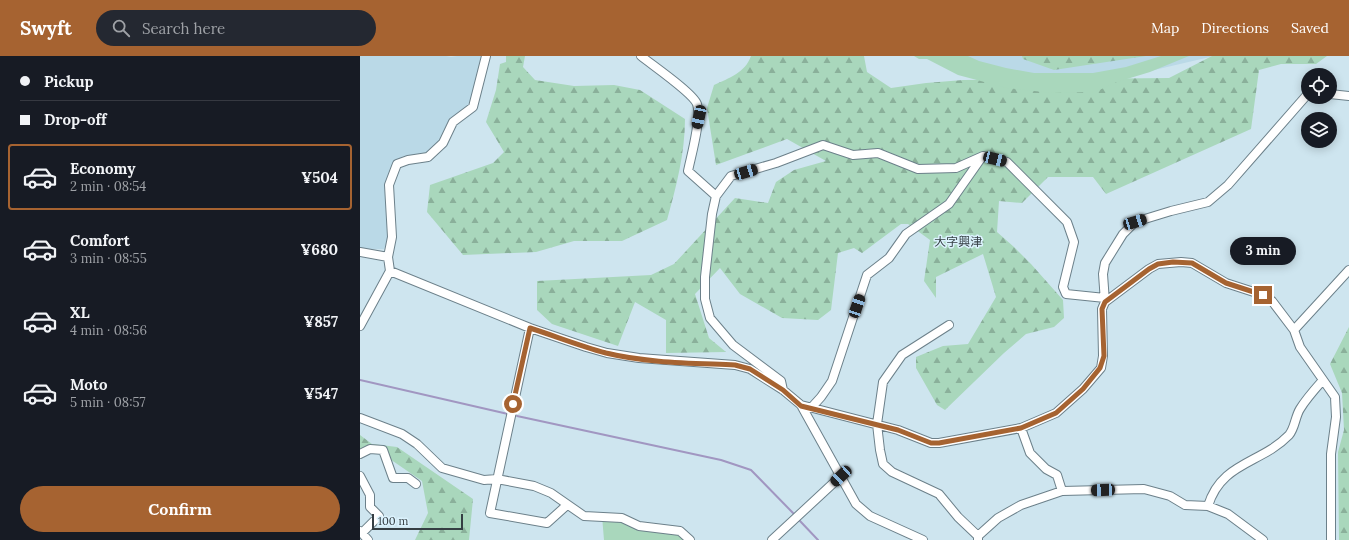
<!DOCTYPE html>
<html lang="en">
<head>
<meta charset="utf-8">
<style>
	body { margin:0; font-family:Lora,"Noto Sans JP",serif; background:#242831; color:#f1f3f6; height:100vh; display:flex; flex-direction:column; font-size:15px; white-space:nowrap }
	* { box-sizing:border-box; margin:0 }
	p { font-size:13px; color:#9ea1a6 }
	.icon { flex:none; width:22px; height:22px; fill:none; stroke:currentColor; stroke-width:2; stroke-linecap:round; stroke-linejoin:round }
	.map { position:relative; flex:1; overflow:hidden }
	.sheet { display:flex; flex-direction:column; background:#171b24; width:360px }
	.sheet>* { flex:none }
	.banner { display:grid; align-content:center; height:88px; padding:0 20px; background:#171b24 }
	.tools { position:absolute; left:941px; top:12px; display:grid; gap:8px }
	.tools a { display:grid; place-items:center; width:36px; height:36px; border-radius:50%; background:#171b24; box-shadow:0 2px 10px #0003; font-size:20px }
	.scale { position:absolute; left:12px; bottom:10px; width:91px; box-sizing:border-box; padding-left:4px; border:2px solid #353e43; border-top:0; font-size:11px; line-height:14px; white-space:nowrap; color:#353e43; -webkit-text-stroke:3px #dbf2fd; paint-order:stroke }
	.end { position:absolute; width:18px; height:18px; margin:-9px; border:5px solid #a66331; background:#fff; box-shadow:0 0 0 2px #fff }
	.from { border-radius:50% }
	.bubble { position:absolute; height:28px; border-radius:14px; background:#171b24; box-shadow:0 2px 10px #0003; font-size:13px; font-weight:800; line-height:28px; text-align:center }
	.car { position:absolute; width:12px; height:24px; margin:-12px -6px; border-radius:5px; box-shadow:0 0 3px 1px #0007; background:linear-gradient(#222 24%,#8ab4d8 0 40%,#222 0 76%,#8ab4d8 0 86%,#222 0) }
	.banner b { display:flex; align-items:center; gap:14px; height:38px; font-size:15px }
	.banner b+b { border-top:1px solid #363941 }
	.banner i { width:10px; height:10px; background:#f1f3f6 }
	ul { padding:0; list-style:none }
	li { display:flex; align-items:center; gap:12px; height:66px; margin:0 8px 6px; padding:0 12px; border:2px solid transparent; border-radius:4px }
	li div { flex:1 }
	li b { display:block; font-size:15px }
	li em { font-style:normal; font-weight:800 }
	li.selected { border-color:#a66331 }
	li>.icon { width:36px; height:36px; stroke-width:1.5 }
	.button { display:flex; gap:8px; margin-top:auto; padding:8px 20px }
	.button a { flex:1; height:46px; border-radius:24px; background:#a66331; color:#fff; font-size:16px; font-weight:800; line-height:46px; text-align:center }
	header { display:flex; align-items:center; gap:24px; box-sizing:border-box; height:56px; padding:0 20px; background:#a66331; color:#fff }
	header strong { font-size:19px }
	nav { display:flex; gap:22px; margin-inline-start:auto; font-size:14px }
	.search { width:280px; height:36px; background:#242831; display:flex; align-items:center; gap:10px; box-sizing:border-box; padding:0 14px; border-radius:22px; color:#9ea1a6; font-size:15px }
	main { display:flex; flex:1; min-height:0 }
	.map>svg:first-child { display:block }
</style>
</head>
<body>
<header>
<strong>Swyft</strong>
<div class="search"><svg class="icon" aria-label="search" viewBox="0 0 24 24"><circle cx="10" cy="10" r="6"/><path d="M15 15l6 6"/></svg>Search here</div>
<nav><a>Map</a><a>Directions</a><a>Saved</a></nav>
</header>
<main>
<section class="sheet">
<div class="banner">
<b><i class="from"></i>Pickup</b>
<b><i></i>Drop-off</b>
</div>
<ul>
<li class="selected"><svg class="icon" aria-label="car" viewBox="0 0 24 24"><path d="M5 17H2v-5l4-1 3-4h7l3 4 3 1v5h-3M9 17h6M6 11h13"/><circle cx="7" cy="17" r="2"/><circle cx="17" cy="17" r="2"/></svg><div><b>Economy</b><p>2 min · 08:54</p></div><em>¥504</em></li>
<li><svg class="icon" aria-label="car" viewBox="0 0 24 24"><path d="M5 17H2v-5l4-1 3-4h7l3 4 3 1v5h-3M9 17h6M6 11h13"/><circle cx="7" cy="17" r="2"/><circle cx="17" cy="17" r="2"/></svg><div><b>Comfort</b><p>3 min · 08:55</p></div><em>¥680</em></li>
<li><svg class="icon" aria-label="car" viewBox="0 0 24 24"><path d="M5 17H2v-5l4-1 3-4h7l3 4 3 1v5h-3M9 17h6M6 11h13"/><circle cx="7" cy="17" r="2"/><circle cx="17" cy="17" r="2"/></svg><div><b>XL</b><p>4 min · 08:56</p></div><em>¥857</em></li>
<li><svg class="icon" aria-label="car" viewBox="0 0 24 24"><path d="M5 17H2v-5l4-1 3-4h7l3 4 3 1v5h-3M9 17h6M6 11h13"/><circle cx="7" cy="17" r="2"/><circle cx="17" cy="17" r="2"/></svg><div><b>Moto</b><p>5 min · 08:57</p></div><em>¥547</em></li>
</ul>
<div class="button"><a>Confirm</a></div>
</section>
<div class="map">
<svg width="989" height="484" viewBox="0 0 989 484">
	<defs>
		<pattern id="forest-firs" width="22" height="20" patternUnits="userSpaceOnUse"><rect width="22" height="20" fill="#a9d7bc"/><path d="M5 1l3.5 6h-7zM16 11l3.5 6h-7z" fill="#8ab09a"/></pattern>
	</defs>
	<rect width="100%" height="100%" fill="#cee5ef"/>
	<!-- built -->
	<path fill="#bad9e7" d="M 0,0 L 86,0 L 91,1 L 97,0 L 121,0 L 112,42 L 106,52 L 87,67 L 83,80 L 75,90 L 65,98 L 43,100 L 30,112 L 26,128 L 30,180 L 24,193 L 5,193 L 0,192 Z
		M 578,0 L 854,0 L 739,27 L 657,24 Z"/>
	<!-- forest -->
	<path fill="url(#forest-firs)" d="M 146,0 L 165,0 L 163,11 L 175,24 L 214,30 L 254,29 L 280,34 L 325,63 C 325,97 316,132 307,164 L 262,185 L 214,185 L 176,196 L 103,199 L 67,156 L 70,129 L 133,107 L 144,96 L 126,66 L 136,34 L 140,8 L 146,6 Z
		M 391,0 L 504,0 L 507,16 L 531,32 L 566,27 L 603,24 L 809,22 L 852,0 L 967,0 L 956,8 L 921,8 L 899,14 L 891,73 L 746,138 L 733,121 L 688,121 L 662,147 L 639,145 L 637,176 L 654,191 L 671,208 L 703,244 L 704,262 L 694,271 L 666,278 L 644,297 L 585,354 L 577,349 L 556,312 L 556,301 L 583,290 L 608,288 L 636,241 L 623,198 L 576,221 L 576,242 L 564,225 L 570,184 L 548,168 L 541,168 L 502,197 L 494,192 L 478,197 L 471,254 L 458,264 L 422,262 L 380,238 L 360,212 L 335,238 L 349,282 L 366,296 L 306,297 L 306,264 L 275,246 L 258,290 L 192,268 L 177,254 L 177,225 L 291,219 L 314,208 L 375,142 L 408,147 L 416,126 L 434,114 L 466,105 L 427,83 L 356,109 L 347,52 L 354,29 C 369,22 385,17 391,0 Z
		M 662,0 L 786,0 L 694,14 L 663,3 Z
		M 989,271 L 989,484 L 979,484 L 978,396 L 984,374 L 982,337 L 970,308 Z
		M 0,379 L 12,388 L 37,391 L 113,443 L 109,484 L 55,484 L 68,457 L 62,425 L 24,399 L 0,394 Z"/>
	<!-- green -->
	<path fill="#a9d7bc" d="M 554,0 L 608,0 L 619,5 L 646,12 L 674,17 L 733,17 L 766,11 L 801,0 L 829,0 L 790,16 L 757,26 L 735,36 L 693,37 L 647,32 L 598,19 L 567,3 L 559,3 Z
		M 242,460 L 310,473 L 330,484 L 244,484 Z"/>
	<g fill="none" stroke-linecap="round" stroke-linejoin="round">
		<!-- stream -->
		<path stroke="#a196c1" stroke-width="2" d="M 0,324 L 148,358
			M 157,360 L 361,404 L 391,414 L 434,458
			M 440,465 L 458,484"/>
		<defs>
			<path id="minor" d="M 281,0 C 292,9 333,37 337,48 C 342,62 331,100 328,115 L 356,140
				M 970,38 L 989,40
				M 0,196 L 28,201
				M 30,215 L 170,272 L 226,291 L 247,297 L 279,302 L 375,309 L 390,313 L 423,334 L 441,349 L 496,448 L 510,460 L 563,484
				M 745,246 L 743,218 L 745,207 L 763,178 L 775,166 L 811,155 L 848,146 L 868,129 L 946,40 L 948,39
				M 589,269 L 542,299 L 523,326 L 517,368 L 520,394 L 523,408 L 532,416 L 579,438 L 598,461 L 618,480
				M 0,270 L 30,215 L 28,201 L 32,181 L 29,129 L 37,108 L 48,104 L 68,101 L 83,87 L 93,66 L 113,51 L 126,0
				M 170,272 L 130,457 L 187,467 L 207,449
				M 423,334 L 421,325 L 373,289 L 350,262 L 345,243 L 345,221 L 352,158 L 356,140 L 371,120 L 416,107 L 463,89 L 493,99 L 518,97 L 558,113 L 596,112 L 623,100 L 647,106 L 707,166 L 714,186 L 703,231 L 706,238 L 745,242
				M 441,349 L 538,374 L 571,387 L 579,387 L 661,372 L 696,357 L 723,333 L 741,312 L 743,300 L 742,253 L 745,246 L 789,213 L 798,208 L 821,206 L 832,207 L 866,227 L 903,239 L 912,245 L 934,274
				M 451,352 L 461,341 L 472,325 L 507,219 L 529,202 L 546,178 L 589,148 L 622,101
				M 0,362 L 42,378 L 57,388 L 82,412 L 124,424 L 137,423 L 174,430 L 191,437 L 224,460 L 262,462 L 279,470 L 320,475 L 330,484
				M 661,372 L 670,397 L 686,413 L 697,419 L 702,435
				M 0,398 L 10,393 L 23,394 L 33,422 L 48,422 L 56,428
				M 0,420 L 10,439 L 10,451 L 19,460 L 2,477
				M 848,450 C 861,406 901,408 929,379 C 935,372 935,361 940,353 C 946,343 955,333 963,324
				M 0,475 L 8,484
				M 412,484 L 481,420
				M 618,484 L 618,480 L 638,462 L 661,449 L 702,435 L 784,433 L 810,440 L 825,449 L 848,450 L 868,458 L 903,484
				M 971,484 L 971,398 L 976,361 L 975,341 L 940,291 L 934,274 L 989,214"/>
		</defs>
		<!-- minor casing -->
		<use href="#minor" stroke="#6c808a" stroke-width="10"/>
		<!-- minor -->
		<use href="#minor" stroke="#fff" stroke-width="8"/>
	</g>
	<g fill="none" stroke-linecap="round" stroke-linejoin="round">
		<!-- route -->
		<path stroke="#a66331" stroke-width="5" d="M 153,348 L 170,272 C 195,280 220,290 246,297 C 287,307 332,307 375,309 L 390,313 L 423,334 L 441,350 L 538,374 L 571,387 L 579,387 L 661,372 L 696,357 L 723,333 L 740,312 L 744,300 L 742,253 L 745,246 L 789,213 L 798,208 L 813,206 L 832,207 L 866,227 L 903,239"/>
	</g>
	<g text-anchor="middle" stroke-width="3" stroke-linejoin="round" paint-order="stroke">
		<!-- quarter labels -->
		<g font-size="12" fill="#353e43" stroke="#dbf2fd">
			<text x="598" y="190">大字興津</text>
		</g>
	</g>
</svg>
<div class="tools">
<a><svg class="icon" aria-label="locate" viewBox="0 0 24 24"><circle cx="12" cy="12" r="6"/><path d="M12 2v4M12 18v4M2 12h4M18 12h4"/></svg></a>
<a><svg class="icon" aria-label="layers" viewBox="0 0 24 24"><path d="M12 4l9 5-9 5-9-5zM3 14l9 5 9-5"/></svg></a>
</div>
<div class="scale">100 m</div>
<i class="end from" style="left:153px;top:348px"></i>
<i class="end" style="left:903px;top:239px"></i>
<div class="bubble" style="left:870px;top:181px;width:66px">3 min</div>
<i class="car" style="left:339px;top:61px;rotate:192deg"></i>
<i class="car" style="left:635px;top:103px;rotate:104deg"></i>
<i class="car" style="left:386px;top:116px;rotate:74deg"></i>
<i class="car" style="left:775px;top:166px;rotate:73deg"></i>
<i class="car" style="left:497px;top:250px;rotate:19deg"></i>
<i class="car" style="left:481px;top:420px;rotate:227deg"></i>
<i class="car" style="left:743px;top:434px;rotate:268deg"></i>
</div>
</main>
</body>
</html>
